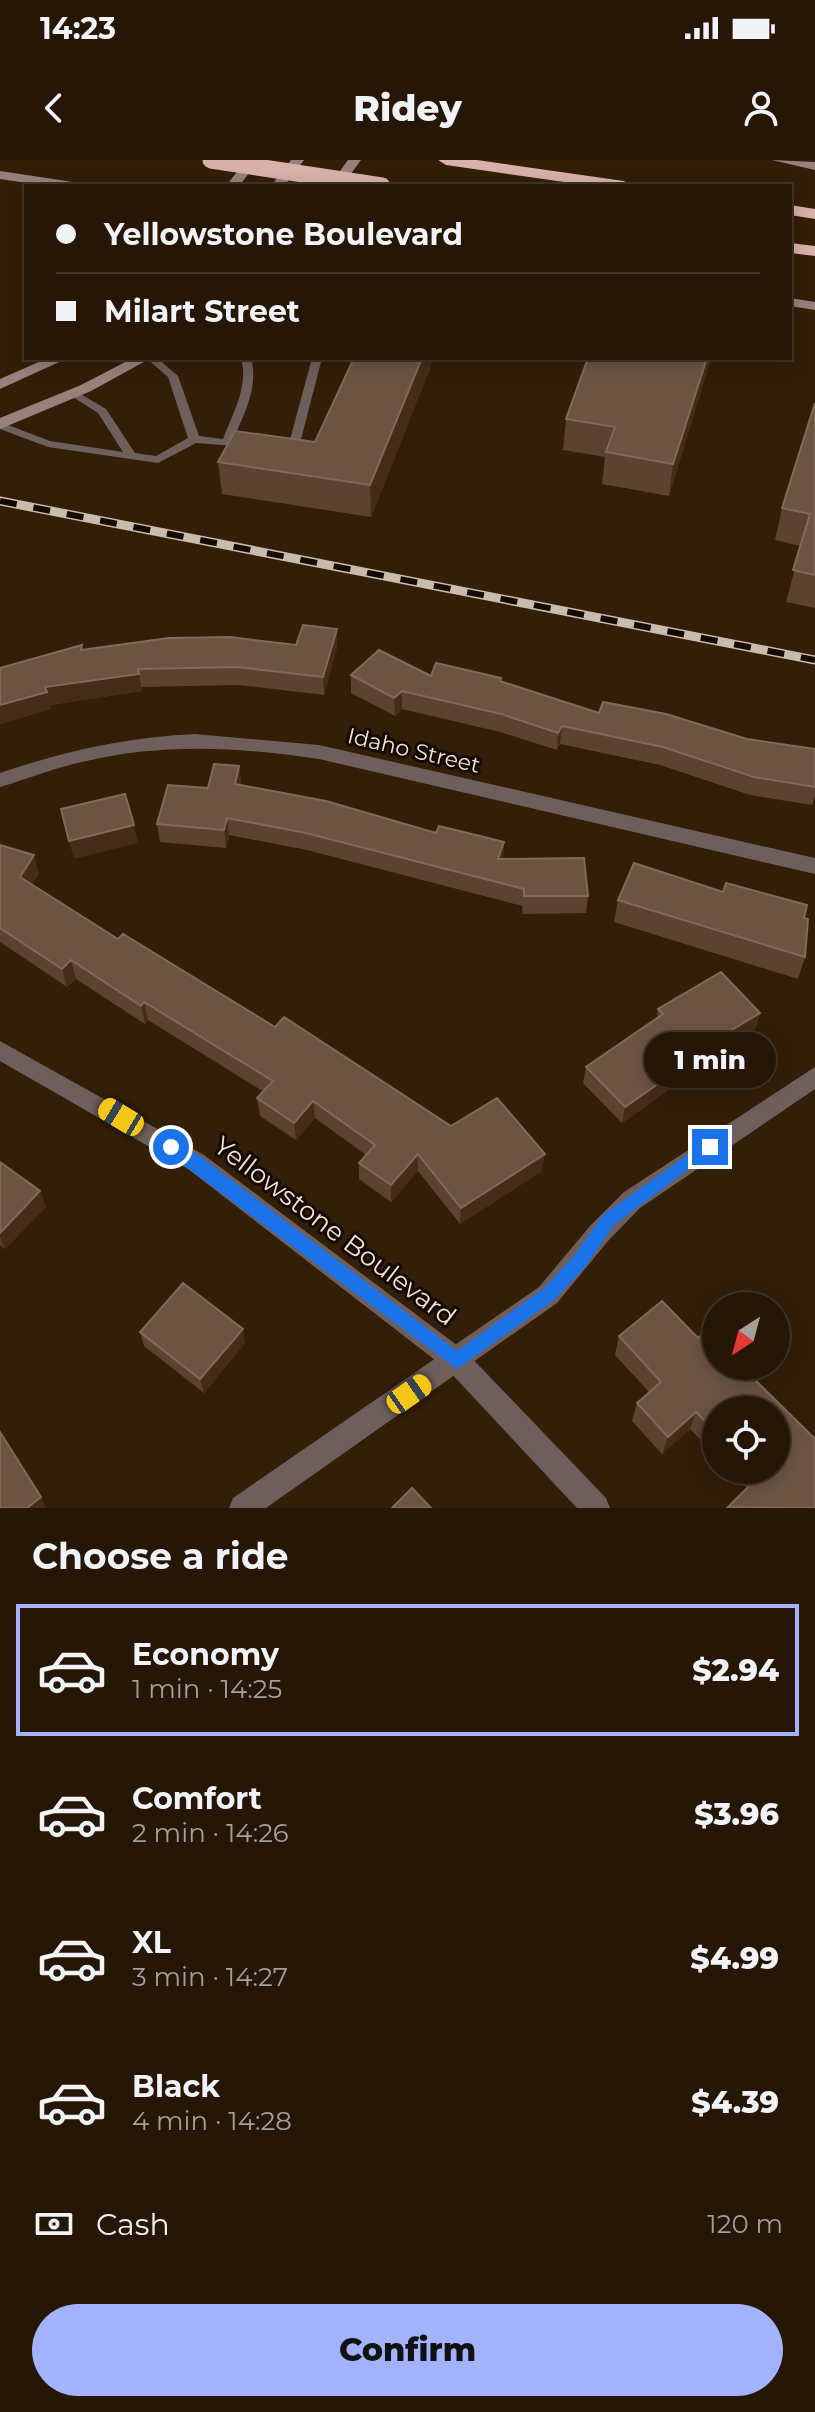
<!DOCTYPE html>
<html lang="en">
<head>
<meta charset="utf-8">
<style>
	body { margin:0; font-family:Montserrat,sans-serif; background:#2e1f10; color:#f1f3f6; height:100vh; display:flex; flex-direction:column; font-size:30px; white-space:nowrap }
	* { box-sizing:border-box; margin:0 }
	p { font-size:26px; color:#a49f9b }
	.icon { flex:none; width:44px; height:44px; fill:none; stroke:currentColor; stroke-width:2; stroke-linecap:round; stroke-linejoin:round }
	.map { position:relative; height:1348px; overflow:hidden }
	.drawer { display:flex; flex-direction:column; background:#261606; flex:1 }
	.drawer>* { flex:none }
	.banner { position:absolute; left:24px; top:24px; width:768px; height:176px; border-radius:0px; box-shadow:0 4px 20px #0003,0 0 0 2px #423528; display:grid; align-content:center; height:176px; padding:0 32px; background:#261606 }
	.needle { width:52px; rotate:216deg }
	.buttons { position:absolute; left:702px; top:1132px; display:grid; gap:16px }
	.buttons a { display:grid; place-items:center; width:88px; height:88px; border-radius:50%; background:#261606; box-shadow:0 4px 20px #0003,0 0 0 2px #423528; font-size:40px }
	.end { position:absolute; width:36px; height:36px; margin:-18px; border:10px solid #1a73e8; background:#fff; box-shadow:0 0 0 4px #fff }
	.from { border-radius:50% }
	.bubble { position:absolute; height:56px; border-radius:28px; background:#261606; box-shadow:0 4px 20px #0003,0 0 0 2px #423528; font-size:26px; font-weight:800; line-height:56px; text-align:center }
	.car { position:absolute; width:24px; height:48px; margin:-24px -12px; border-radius:10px; box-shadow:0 0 6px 2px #0007; background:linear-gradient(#f5c518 24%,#345 0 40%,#f5c518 0 76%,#345 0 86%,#f5c518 0) }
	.banner b { display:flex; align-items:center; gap:28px; height:76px; font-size:30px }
	.banner b+b { border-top:2px solid #423528 }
	.banner i { width:20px; height:20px; background:#f1f3f6 }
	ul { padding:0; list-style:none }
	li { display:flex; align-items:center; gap:24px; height:132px; margin:0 16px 12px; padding:0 16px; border:4px solid transparent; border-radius:0px }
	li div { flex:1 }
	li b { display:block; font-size:30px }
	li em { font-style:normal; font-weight:800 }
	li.active { border-color:#a3b2fd }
	li>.icon { width:72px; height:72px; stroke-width:1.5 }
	h2 { padding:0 32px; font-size:36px; line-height:96px }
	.pay { display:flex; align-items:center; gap:20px; height:88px; padding:0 32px; font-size:30px }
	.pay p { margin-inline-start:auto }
	.button { display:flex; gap:16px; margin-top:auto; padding:16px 32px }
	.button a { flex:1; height:92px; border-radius:48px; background:#a3b2fd; color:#111; font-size:32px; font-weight:800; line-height:92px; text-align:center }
	.status { display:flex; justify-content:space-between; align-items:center; height:56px; padding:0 40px; background:#261606; direction:ltr }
	.status svg { height:22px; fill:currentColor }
	header { display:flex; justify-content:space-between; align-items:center; height:104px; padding:0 32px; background:#261606; font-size:36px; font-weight:800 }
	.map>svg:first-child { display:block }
</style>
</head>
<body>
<div class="status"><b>14:23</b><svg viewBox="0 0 49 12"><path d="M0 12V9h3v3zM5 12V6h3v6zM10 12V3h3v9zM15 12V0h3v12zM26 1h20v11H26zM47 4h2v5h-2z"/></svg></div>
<header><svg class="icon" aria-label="back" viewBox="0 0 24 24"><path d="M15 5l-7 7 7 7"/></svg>Ridey<svg class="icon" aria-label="person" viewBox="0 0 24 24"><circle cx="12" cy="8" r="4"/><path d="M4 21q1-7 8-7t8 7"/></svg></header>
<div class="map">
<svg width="815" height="1348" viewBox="0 0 815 1348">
	<rect width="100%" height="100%" fill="#331e08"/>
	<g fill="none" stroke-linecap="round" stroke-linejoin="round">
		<!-- service -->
		<path fill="#6f5f5c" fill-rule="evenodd" d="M 146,198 L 157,198 L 178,216 L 199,276 L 223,279 C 233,253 249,226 241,198 L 251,198 C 259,227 244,254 233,280 L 248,283 L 248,287 L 196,283 L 158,303 L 48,287 L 0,269 L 0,262 L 50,281 L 123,292 L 98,253 L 70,235 L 70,231 L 74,230 L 106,249 L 135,293 L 156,296 L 188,278 L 168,217 Z
			M 312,198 L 322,198 L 298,291 L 292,294 L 281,292 L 281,288 L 288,287 Z"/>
		<!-- minor -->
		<path fill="#6f5f5c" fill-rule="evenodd" d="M 195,574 L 319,585 L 815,698 L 815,714 L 319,599 C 239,587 161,583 82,602 C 54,608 27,619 0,627 L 0,613 C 65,591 127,577 195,574 Z
			M 815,907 L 815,929 L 640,1048 L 608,1081 L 557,1143 L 266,1348 L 229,1348 L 233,1338 L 539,1127 L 590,1066 L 624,1032 Z"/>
		<!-- tertiary -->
		<path fill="#6f5f5c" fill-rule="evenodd" d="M 0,881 L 204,995 L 466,1192 L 606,1338 L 610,1348 L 577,1348 L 448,1210 L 188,1009 L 0,901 Z"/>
		<!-- secondary -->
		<path fill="#99807c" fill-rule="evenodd" d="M 246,0 L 259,0 L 239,26 L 226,26 Z
			M 291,0 L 304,0 L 284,26 L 271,26 Z
			M 348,0 L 361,0 L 342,26 L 329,26 Z
			M 772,0 L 815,2 L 815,10 Z
			M 0,11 L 73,22 L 79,26 L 47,26 L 0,19 Z
			M 790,138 L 815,142 L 815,150 L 790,146 Z
			M 48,198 L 68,198 L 0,229 L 0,219 Z
			M 133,198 L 151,198 L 91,231 L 0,269 L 0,258 L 81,225 Z"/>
		<!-- motorway -->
		<path fill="#d9b1ab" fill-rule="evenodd" d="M 438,0 L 477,0 L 624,21 L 632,26 L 592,26 L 446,5 Z
			M 790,45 L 815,49 L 815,59 L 790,55 Z
			M 790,83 L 815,86 L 815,96 L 790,93 Z"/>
		<defs>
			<path id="rail" d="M 0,341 L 815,500"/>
		</defs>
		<!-- rail casing -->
		<use href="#rail" stroke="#cbbbac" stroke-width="9"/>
		<!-- rail -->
		<use href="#rail" stroke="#140a03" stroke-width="6" stroke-dasharray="17" stroke-linecap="butt"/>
		<!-- motorway-bridge -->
		<path stroke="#d9b1ab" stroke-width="17" d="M 211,0 L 382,26"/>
	</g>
	<!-- wall -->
	<path fill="#5c4231" d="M 711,198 L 669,336 L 602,324 L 605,297 L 563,290 L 566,259 Z
		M 431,206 L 371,357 L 222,334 L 218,302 L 315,282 Z
		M 815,243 L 815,448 L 786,442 L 801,386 L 775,380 L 782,348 Z
		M 337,469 L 337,487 L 324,535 L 239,525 L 142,527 L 142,531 L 50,545 L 51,549 L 0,564 L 83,490 L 296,485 Z
		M 351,515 L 431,516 L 501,521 L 599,553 L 747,579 L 815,589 L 815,635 L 812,645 L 750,635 L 660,605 L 560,584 L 557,590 L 500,572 L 402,549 L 395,556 L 351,533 Z
		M 239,606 L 241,625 L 436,673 L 504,682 L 503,698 L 588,736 L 586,753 L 523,754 L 522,746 L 307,690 L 229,675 L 226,688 L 160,682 L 157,664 Z
		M 0,685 L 39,714 L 32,724 L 118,779 L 451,966 L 542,1011 L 460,1064 L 418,1011 L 391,1042 L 359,1019 L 359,1003 L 366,995 L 315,958 L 296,980 L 260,956 L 257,938 L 264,932 L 148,860 L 145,864 L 76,819 L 67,827 L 0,782 Z
		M 618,740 L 804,758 L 805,797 L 798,819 L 614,762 Z
		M 658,849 L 760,853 L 755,869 L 673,920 L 671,928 L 622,963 L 583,923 L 586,907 L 657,858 Z
		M 0,1002 L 40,1031 L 46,1047 L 5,1089 L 0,1085 Z
		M 140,1172 L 245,1183 L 204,1233 L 144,1186 Z
		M 619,1176 L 716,1206 L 754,1206 L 750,1215 L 815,1348 L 728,1348 L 747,1328 L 729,1310 L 776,1310 L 716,1250 L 716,1296 L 690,1269 L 662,1294 L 632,1261 L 637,1243 L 649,1232 L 615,1195 Z"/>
	<!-- shaded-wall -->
	<path fill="#452c19" d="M 422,198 L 432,198 L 431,206 L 371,357 L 370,325 Z
		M 707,198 L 711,198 L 669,336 L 673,304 Z
		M 337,469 L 337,487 L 324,535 L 323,517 Z
		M 139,514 L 142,531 L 50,545 L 51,549 L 0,564 L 0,545 L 45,527 Z
		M 402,531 L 402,549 L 395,556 L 394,538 Z
		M 562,566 L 560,584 L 557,590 L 558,573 Z
		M 239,606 L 241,623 L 237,642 L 235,624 Z
		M 227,658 L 229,675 L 226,688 L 224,670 Z
		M 134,665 L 138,683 L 74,699 L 69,681 Z
		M 504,682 L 503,700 L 498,699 Z
		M 34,695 L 39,714 L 25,735 L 20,717 Z
		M 71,800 L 76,819 L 67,827 L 62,809 Z
		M 144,842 L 148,860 L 145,864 L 141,846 Z
		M 760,853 L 755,869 L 673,920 L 671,928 L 622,963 L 625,947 L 670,907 Z
		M 313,941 L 315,958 L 296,980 L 294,963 Z
		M 418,994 L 418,1011 L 391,1042 L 391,1025 Z
		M 545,994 L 542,1011 L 460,1064 L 461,1048 Z
		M 40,1031 L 46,1047 L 5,1089 L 0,1077 L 0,1073 Z
		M 243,1169 L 245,1183 L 204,1233 L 200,1219 Z
		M 747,1206 L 754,1206 L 751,1214 L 737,1227 L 744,1209 Z
		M 696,1252 L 690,1269 L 662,1294 L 668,1277 Z
		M 41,1337 L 46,1348 L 27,1348 Z"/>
	<!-- building -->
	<path fill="#6c5443" stroke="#816a5a" stroke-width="2" d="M 354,198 L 422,198 L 370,325 L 218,302 L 235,271 L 315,282 Z
		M 588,198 L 707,198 L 673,304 L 606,292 L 615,267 L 566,259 Z
		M 815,243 L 815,415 L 793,410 L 810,354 L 782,348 Z
		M 303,465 L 337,469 L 323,517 L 237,507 L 138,509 L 139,514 L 45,527 L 47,532 L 0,545 L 0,508 L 82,485 L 81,490 L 169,478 L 230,477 L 296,485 Z
		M 379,490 L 431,516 L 436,503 L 501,518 L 500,521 L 599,553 L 603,542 L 666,554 L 747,579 L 815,589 L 815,627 L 754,617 L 663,587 L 562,566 L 558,573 L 501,554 L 402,531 L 394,538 L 351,515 Z
		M 214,604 L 239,606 L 235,624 L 326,641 L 436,673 L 439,666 L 504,682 L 498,699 L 584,698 L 588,736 L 524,736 L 524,729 L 306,673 L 227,658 L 224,670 L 157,664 L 168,625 L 208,628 Z
		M 125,634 L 134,665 L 69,681 L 61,649 Z
		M 0,685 L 34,695 L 20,717 L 118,779 L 123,774 L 275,867 L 284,857 L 451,966 L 497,938 L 545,994 L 461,1048 L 418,994 L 391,1025 L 359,1003 L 375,985 L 313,941 L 294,963 L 257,938 L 273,921 L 144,842 L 141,846 L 71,800 L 62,809 L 0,768 Z
		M 634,703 L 723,732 L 726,723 L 807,745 L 804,758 L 808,759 L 805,797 L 618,740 Z
		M 721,812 L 760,853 L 670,907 L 675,912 L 625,947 L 586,907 L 663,854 L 658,849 Z
		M 0,1002 L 40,1031 L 0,1073 Z
		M 183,1123 L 243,1169 L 200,1219 L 140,1172 Z
		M 662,1141 L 698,1178 L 716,1162 L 716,1206 L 747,1206 L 744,1209 L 815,1279 L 815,1348 L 728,1347 L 759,1316 L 753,1310 L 776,1310 L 776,1250 L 716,1250 L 716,1272 L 696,1252 L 668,1277 L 637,1243 L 661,1222 L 619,1176 Z
		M 0,1272 L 41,1337 L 27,1348 L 0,1348 Z
		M 412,1328 L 431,1348 L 392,1348 Z"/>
	<!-- route -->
	<path fill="#1a73e8" d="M 171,980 L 201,997 L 457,1191 L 543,1129 L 574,1096 L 603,1055 L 705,982 L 710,980 L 718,987 L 614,1065 L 585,1107 L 554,1140 L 457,1209 L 166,992 L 166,982 Z"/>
	<g text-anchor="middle" stroke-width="6" stroke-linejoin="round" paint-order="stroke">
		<!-- street labels -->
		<g font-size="22" fill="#f2e4d6" stroke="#140a03">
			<text transform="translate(414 590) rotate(13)" y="8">Idaho Street</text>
		</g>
		<!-- near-street labels -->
		<g font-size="26" fill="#f2e4d6" stroke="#140a03">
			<text transform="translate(335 1071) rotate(37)" y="9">Yellowstone Boulevard</text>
		</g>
	</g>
</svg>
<div class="buttons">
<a><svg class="needle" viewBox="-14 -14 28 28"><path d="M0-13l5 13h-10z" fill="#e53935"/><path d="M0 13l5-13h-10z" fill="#a49f9b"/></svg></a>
<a><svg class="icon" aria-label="locate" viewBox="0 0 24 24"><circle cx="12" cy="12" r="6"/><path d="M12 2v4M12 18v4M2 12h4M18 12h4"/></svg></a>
</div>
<i class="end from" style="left:171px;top:987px"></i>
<i class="end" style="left:710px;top:987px"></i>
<div class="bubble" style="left:644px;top:872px;width:132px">1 min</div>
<i class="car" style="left:121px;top:957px;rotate:301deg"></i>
<i class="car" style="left:409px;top:1234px;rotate:55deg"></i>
<div class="banner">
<b><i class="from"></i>Yellowstone Boulevard</b>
<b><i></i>Milart Street</b>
</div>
</div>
<section class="drawer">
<h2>Choose a ride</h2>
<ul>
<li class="active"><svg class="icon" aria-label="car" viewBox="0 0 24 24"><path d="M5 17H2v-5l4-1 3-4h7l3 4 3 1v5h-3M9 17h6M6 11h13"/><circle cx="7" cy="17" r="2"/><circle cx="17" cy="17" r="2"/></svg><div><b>Economy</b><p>1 min · 14:25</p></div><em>$2.94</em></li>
<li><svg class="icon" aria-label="car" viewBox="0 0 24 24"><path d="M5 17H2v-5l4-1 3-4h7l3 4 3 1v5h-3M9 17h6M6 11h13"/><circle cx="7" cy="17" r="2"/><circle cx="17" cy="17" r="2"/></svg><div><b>Comfort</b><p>2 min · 14:26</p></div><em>$3.96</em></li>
<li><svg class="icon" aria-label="car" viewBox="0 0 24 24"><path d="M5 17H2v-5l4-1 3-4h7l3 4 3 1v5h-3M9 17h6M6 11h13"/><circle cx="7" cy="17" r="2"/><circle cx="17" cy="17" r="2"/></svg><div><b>XL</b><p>3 min · 14:27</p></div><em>$4.99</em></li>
<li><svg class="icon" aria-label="car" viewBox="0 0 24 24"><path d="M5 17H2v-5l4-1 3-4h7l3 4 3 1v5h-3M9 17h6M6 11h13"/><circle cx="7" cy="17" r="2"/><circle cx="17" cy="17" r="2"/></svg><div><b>Black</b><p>4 min · 14:28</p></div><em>$4.39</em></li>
</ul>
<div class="pay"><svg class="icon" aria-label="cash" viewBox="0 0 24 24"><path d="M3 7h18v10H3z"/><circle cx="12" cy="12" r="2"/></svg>Cash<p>120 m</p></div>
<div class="button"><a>Confirm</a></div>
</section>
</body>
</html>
